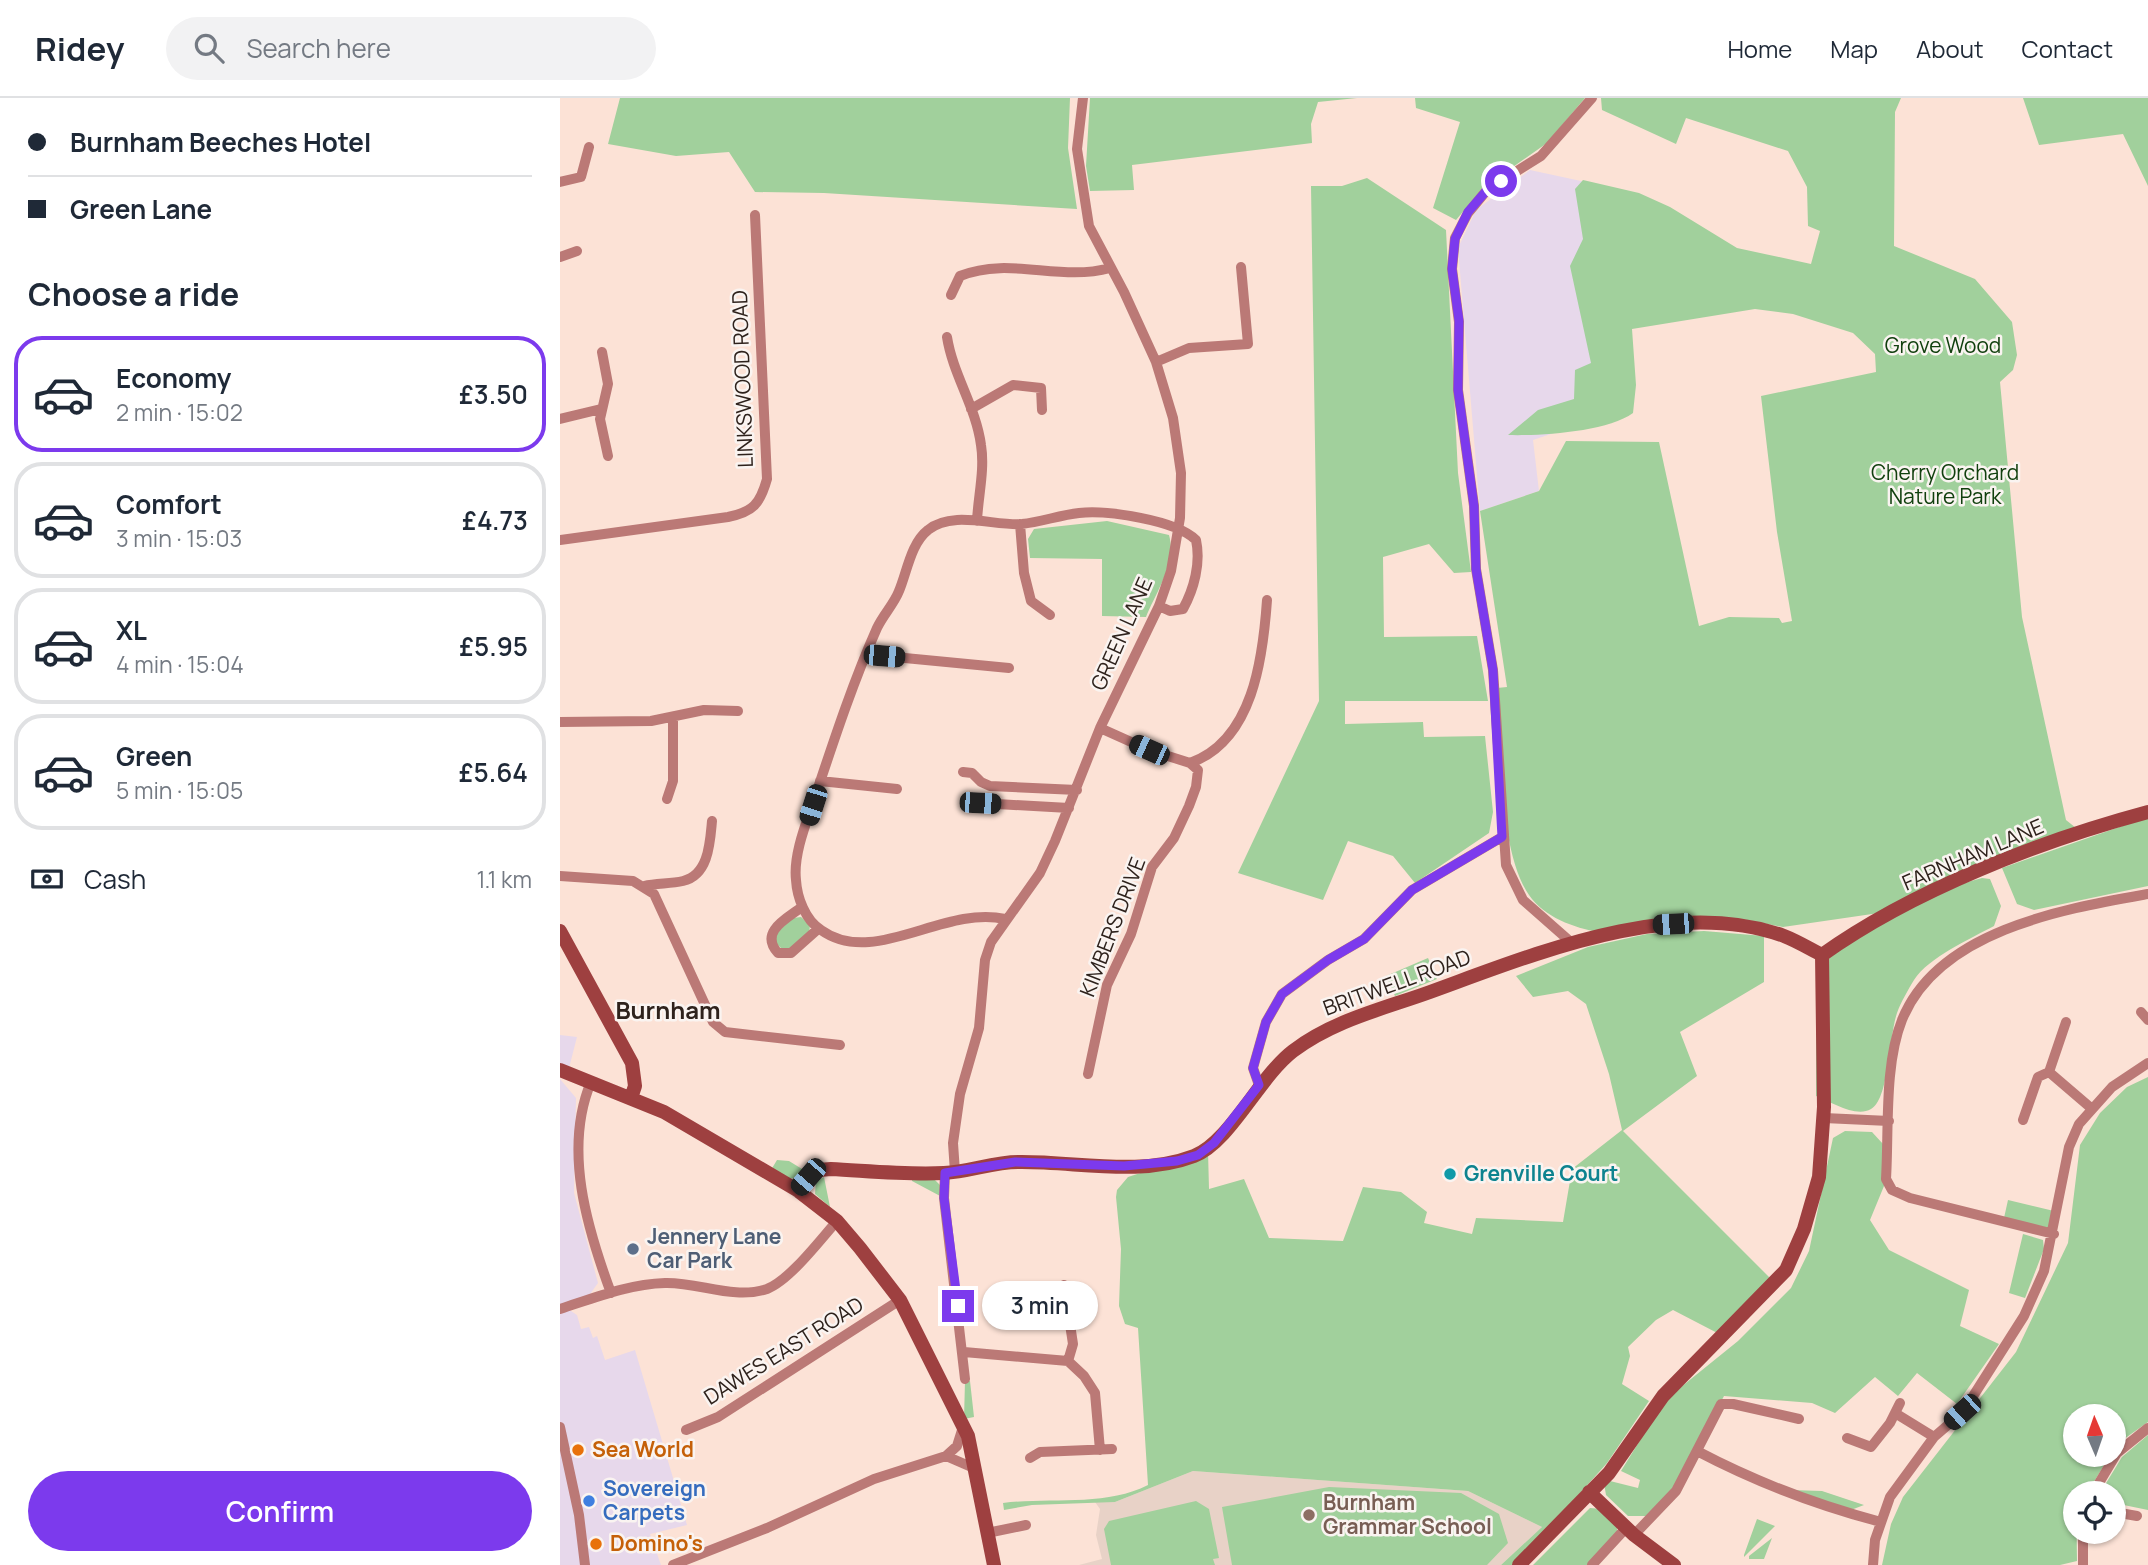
<!DOCTYPE html>
<html lang="en">
<head>
<meta charset="utf-8">
<style>
	body { margin:0; font-family:Manrope,sans-serif; background:#f2f2f3; color:#1f2937; height:100vh; display:flex; flex-direction:column; font-size:26px; white-space:nowrap }
	* { box-sizing:border-box; margin:0 }
	p { font-size:23px; color:#747a83 }
	.icon { flex:none; width:38px; height:38px; fill:none; stroke:currentColor; stroke-width:2; stroke-linecap:round; stroke-linejoin:round }
	.map { position:relative; flex:1; overflow:hidden }
	.panel { display:flex; flex-direction:column; background:#fff; width:560px }
	.panel>* { flex:none }
	.guide { display:grid; align-content:center; height:154px; padding:0 28px; background:#fff }
	.needle { width:46px; rotate:358deg }
	.controls { position:absolute; left:1503px; top:1306px; display:grid; gap:14px }
	.controls a { display:grid; place-items:center; width:63px; height:63px; border-radius:50%; background:#fff; box-shadow:0 2px 5px #0004; font-size:35px }
	.end { position:absolute; width:32px; height:32px; margin:-16px; border:9px solid #7c3aed; background:#fff; box-shadow:0 0 0 4px #fff }
	.from { border-radius:50% }
	.bubble { position:absolute; height:49px; border-radius:24px; background:#fff; box-shadow:0 2px 5px #0004; font-size:23px; font-weight:600; line-height:49px; text-align:center }
	.car { position:absolute; width:21px; height:42px; margin:-21px -10px; border-radius:9px; box-shadow:0 0 5px 2px #0007; background:linear-gradient(#222 24%,#8ab4d8 0 40%,#222 0 76%,#8ab4d8 0 86%,#222 0) }
	.guide b { display:flex; align-items:center; gap:24px; height:66px; font-size:26px }
	.guide b+b { border-top:2px solid #e0e1e3 }
	.guide i { width:18px; height:18px; background:#1f2937 }
	ul { padding:0; list-style:none }
	li { display:flex; align-items:center; gap:21px; height:116px; margin:0 14px 10px; padding:0 14px; border:4px solid #e0e1e3; border-radius:28px }
	li div { flex:1 }
	li b { display:block; font-size:26px }
	li em { font-style:normal; font-weight:600 }
	li.on { border-color:#7c3aed }
	li>.icon { width:63px; height:63px; stroke-width:1.5 }
	h2 { padding:0 28px; font-size:32px; line-height:84px }
	.pay { display:flex; align-items:center; gap:18px; height:77px; padding:0 28px; font-size:26px }
	.pay p { margin-inline-start:auto }
	.action { display:flex; gap:14px; margin-top:auto; padding:14px 28px }
	.action a { flex:1; height:80px; border-radius:42px; background:#7c3aed; color:#fff; font-size:28px; font-weight:600; line-height:80px; text-align:center }
	header { display:flex; align-items:center; gap:42px; box-sizing:border-box; height:98px; padding:0 35px; background:#fff; border-bottom:2px solid #e0e1e3 }
	header strong { font-size:33px }
	nav { display:flex; gap:38px; margin-inline-start:auto; font-size:24px }
	.search { width:490px; height:63px; background:#f2f2f3; display:flex; align-items:center; gap:18px; box-sizing:border-box; padding:0 24px; border-radius:38px; color:#747a83; font-size:26px }
	main { display:flex; flex:1; min-height:0 }
	.map>svg:first-child { display:block }
</style>
</head>
<body>
<header>
<strong>Ridey</strong>
<div class="search"><svg class="icon" aria-label="search" viewBox="0 0 24 24"><circle cx="10" cy="10" r="6"/><path d="M15 15l6 6"/></svg>Search here</div>
<nav><a>Home</a><a>Map</a><a>About</a><a>Contact</a></nav>
</header>
<main>
<section class="panel">
<div class="guide">
<b><i class="from"></i>Burnham Beeches Hotel</b>
<b><i></i>Green Lane</b>
</div>
<h2>Choose a ride</h2>
<ul>
<li class="on"><svg class="icon" aria-label="car" viewBox="0 0 24 24"><path d="M5 17H2v-5l4-1 3-4h7l3 4 3 1v5h-3M9 17h6M6 11h13"/><circle cx="7" cy="17" r="2"/><circle cx="17" cy="17" r="2"/></svg><div><b>Economy</b><p>2 min · 15:02</p></div><em>£3.50</em></li>
<li><svg class="icon" aria-label="car" viewBox="0 0 24 24"><path d="M5 17H2v-5l4-1 3-4h7l3 4 3 1v5h-3M9 17h6M6 11h13"/><circle cx="7" cy="17" r="2"/><circle cx="17" cy="17" r="2"/></svg><div><b>Comfort</b><p>3 min · 15:03</p></div><em>£4.73</em></li>
<li><svg class="icon" aria-label="car" viewBox="0 0 24 24"><path d="M5 17H2v-5l4-1 3-4h7l3 4 3 1v5h-3M9 17h6M6 11h13"/><circle cx="7" cy="17" r="2"/><circle cx="17" cy="17" r="2"/></svg><div><b>XL</b><p>4 min · 15:04</p></div><em>£5.95</em></li>
<li><svg class="icon" aria-label="car" viewBox="0 0 24 24"><path d="M5 17H2v-5l4-1 3-4h7l3 4 3 1v5h-3M9 17h6M6 11h13"/><circle cx="7" cy="17" r="2"/><circle cx="17" cy="17" r="2"/></svg><div><b>Green</b><p>5 min · 15:05</p></div><em>£5.64</em></li>
</ul>
<div class="pay"><svg class="icon" aria-label="cash" viewBox="0 0 24 24"><path d="M3 7h18v10H3z"/><circle cx="12" cy="12" r="2"/></svg>Cash<p>1.1 km</p></div>
<div class="action"><a>Confirm</a></div>
</section>
<div class="map">
<svg width="1588" height="1467" viewBox="0 0 1588 1467">
	<rect width="100%" height="100%" fill="#fce2d6"/>
	<!-- commercial -->
	<path fill="#e7d8eb" d="M 970,72 L 1058,91 L 1062,312 L 973,342 L 979,393 L 920,413 L 898,150 L 916,112 Z
		M 0,937 L 17,939 L 9,970 L 0,966 Z
		M 0,981 L 16,1000 L 14,1095 L 38,1185 L 28,1199 L 2,1207 L 17,1217 L 21,1231 L 29,1229 L 33,1240 L 37,1238 L 45,1262 L 75,1252 L 127,1427 L 90,1436 L 101,1467 L 0,1467 Z"/>
	<!-- education -->
	<path fill="#e8d2c7" d="M 633,1373 L 908,1393 L 982,1429 L 941,1467 L 519,1467 L 542,1461 L 536,1437 L 540,1411 L 535,1404 L 555,1404 Z"/>
	<!-- green -->
	<path fill="#a1d09c" d="M 60,0 L 510,0 L 508,50 L 517,111 L 264,95 L 195,94 L 169,54 L 116,58 L 48,46 Z
		M 530,0 L 797,0 L 758,4 L 751,26 L 752,45 L 572,67 L 574,92 L 530,93 L 526,68 Z
		M 855,0 L 1025,0 L 987,45 L 923,90 L 896,122 L 873,110 L 900,24 L 856,10 Z
		M 1041,0 L 1341,0 L 1335,14 L 1334,148 L 1415,181 L 1452,224 L 1457,257 L 1453,272 L 1440,284 L 1462,519 L 1506,722 L 1516,730 L 1319,815 L 1223,829 L 1182,821 L 1039,834 C 1014,830 984,819 969,797 C 938,752 941,645 937,590 L 947,589 L 920,413 L 979,393 L 1006,343 L 1099,344 L 1139,528 L 1169,519 L 1219,520 L 1222,525 L 1232,523 L 1217,434 L 1201,298 L 1316,274 L 1315,256 L 1293,235 L 1233,216 L 1195,211 L 1072,231 L 1076,287 L 1073,315 C 1047,334 980,338 948,337 L 978,312 L 1014,301 L 1015,272 L 1031,265 L 1010,168 L 1023,141 L 1015,91 L 1023,82 L 1079,95 L 1110,109 L 1177,150 L 1251,166 L 1260,133 L 1248,128 L 1247,89 L 1228,53 L 1126,20 L 1116,46 L 1042,12 Z
		M 1463,0 L 1588,0 L 1588,88 L 1563,36 L 1479,47 Z
		M 807,80 L 886,132 L 898,375 L 911,474 L 894,475 L 869,446 L 823,459 L 824,539 L 917,538 L 928,603 L 785,603 L 785,626 L 863,624 L 864,639 L 925,638 L 933,714 L 929,735 L 855,785 L 833,758 L 788,743 L 763,802 L 678,775 L 759,603 L 751,88 L 782,88 Z
		M 547,423 L 609,437 C 617,465 596,494 586,519 L 542,518 L 542,461 L 470,460 L 468,441 L 474,431 Z
		M 1588,719 L 1588,788 L 1474,812 L 1457,806 L 1442,770 Z
		M 1422,780 L 1430,781 L 1441,808 L 1434,828 C 1410,841 1369,859 1354,882 C 1348,892 1341,904 1337,915 C 1329,938 1329,1002 1311,1011 C 1296,1020 1271,1004 1256,998 L 1256,900 L 1265,861 C 1315,829 1364,795 1422,780 Z
		M 241,819 L 250,827 L 249,836 L 230,851 L 222,851 L 215,844 L 215,836 L 233,820 Z
		M 1144,833 L 1204,838 L 1204,884 L 1120,934 L 1137,978 L 1063,1033 L 1218,1188 L 1165,1239 L 1113,1212 L 1096,1222 L 1068,1249 L 1070,1258 L 1062,1286 L 1089,1303 L 1047,1365 L 956,1467 L 941,1467 L 982,1429 L 908,1393 L 633,1373 L 555,1404 L 472,1407 L 444,1412 L 443,1405 C 491,1399 545,1409 588,1387 L 578,1230 L 565,1226 L 559,1208 L 561,1151 L 556,1099 L 557,1092 L 568,1079 L 648,1053 L 649,1091 L 684,1081 L 709,1140 L 783,1143 L 803,1089 L 841,1094 L 867,1114 L 864,1125 L 912,1136 L 916,1120 L 1003,1124 L 1012,1071 L 1062,1032 L 1049,976 L 1026,906 L 1008,893 L 973,899 L 956,878 L 1028,849 L 1087,836 Z
		M 868,860 L 877,881 L 835,898 L 826,878 Z
		M 1588,979 L 1588,1324 L 1564,1341 L 1554,1353 L 1554,1318 L 1516,1318 L 1516,1356 L 1551,1356 L 1527,1395 L 1516,1395 L 1517,1463 L 1500,1467 L 1322,1467 L 1331,1426 L 1343,1399 L 1456,1254 L 1508,1145 L 1520,1047 L 1540,1015 L 1567,989 Z
		M 1285,1033 L 1312,1034 L 1323,1046 L 1324,1088 L 1310,1122 L 1329,1152 L 1409,1192 L 1400,1228 L 1439,1246 L 1397,1306 L 1357,1275 L 1338,1298 L 1315,1279 L 1275,1315 L 1252,1305 L 1164,1298 L 1113,1394 L 1090,1418 L 1068,1418 L 1046,1397 L 1044,1385 L 1046,1382 L 1078,1390 L 1080,1382 L 1061,1373 L 1105,1302 L 1178,1243 L 1231,1190 L 1249,1153 L 1273,1040 Z
		M 217,1062 L 229,1063 L 247,1074 C 235,1086 223,1079 211,1072 Z
		M 264,1079 L 270,1109 L 255,1096 L 256,1083 Z
		M 352,1080 L 374,1081 L 383,1090 L 382,1099 L 352,1083 Z
		M 1448,1102 L 1494,1113 L 1488,1130 L 1444,1120 Z
		M 1463,1136 L 1483,1142 L 1484,1151 L 1465,1200 L 1449,1195 Z
		M 405,1283 L 410,1283 L 414,1319 L 404,1321 Z
		M 1588,1337 L 1588,1412 L 1554,1405 L 1554,1395 L 1540,1395 L 1562,1359 Z
		M 769,1389 L 901,1395 L 939,1416 L 948,1445 L 927,1467 L 672,1467 L 662,1409 Z
		M 1231,1392 L 1262,1393 L 1304,1407 L 1291,1412 Z
		M 636,1403 L 649,1411 L 659,1460 L 653,1461 L 655,1467 L 551,1467 L 544,1431 L 549,1423 Z
		M 1030,1410 L 1042,1411 L 1057,1427 L 1057,1436 L 1030,1467 L 973,1467 Z
		M 1197,1421 L 1215,1428 L 1184,1459 L 1184,1457 Z
		M 1212,1440 L 1204,1461 L 1189,1461 L 1189,1458 Z"/>
	<g fill="none" stroke-linecap="round" stroke-linejoin="round">
		<!-- street -->
		<path stroke="#bb7976" stroke-width="10" d="M 0,84 L 21,79 L 29,49
			M 0,159 L 17,153
			M 391,197 L 400,178 C 450,158 499,184 550,170
			M 387,239 C 393,277 416,309 421,347 C 425,372 418,399 417,423
			M 42,254 L 48,286 L 40,321 L 48,358
			M 596,264 L 629,250 L 688,246 L 681,169
			M 411,311 L 453,287 L 481,290 L 482,312
			M 0,321 L 41,311
			M 460,426 L 464,475 L 471,503 L 490,517
			M 0,442 L 168,419 C 193,414 200,406 207,381 L 195,117
			M 308,554 L 324,558 L 449,570
			M 0,624 L 91,623 L 144,612 L 178,613
			M 630,665 C 693,643 703,560 707,502
			M 403,674 L 412,675 L 421,684 L 430,688 L 517,692
			M 260,683 L 337,691
			M 107,701 L 113,683 L 113,620
			M 420,705 L 509,710
			M 0,778 L 73,783 L 94,796 L 153,924 L 165,934 L 280,947
			M 84,788 C 97,785 110,786 123,783 C 149,777 150,744 152,723
			M 242,809 C 226,821 199,834 218,855 L 231,855 L 258,831
			M 445,821 C 383,807 314,870 261,832 C 245,822 237,799 236,782 C 233,756 247,723 255,699 C 274,642 293,584 317,530 C 323,517 334,506 339,493 C 347,474 351,445 368,432 C 392,412 434,428 462,426 C 481,424 500,417 519,415 C 547,412 616,422 636,442 C 641,465 634,491 623,511 L 610,513 L 599,508
			M 1013,846 L 963,802 L 946,767 L 933,572 L 916,471 L 914,408 L 898,292 L 899,224 L 892,171 L 895,140 L 908,115 L 927,92 L 981,58 L 1032,0
			M 1581,914 L 1588,922
			M 1489,974 L 1531,1010
			M 528,976 L 547,887 L 571,836 L 592,769 L 614,740 L 629,708 L 636,689 L 638,672 L 630,665 L 589,652 L 540,630
			M 31,984 C 3,1051 27,1130 51,1195
			M 699,987 L 693,970 L 706,924 L 722,896 L 768,862 L 804,841 L 852,792 L 942,739
			M 1264,1020 L 1329,1023
			M 1463,1022 L 1478,979 L 1489,974 L 1506,924
			M 395,1074 L 393,1045 L 400,996 L 419,930 L 425,862 L 431,844 L 480,775 L 495,743 L 540,630 L 599,508 L 611,473 L 620,420 L 621,375 L 613,320 L 596,264 L 564,194 L 529,128 L 517,51 L 523,0
			M 385,1075 L 384,1100 L 405,1281
			M 1494,1136 L 1350,1100 L 1332,1092 L 1326,1081 C 1329,1033 1324,967 1342,922 C 1378,832 1504,811 1588,796
			M 504,1187 L 513,1246 L 508,1263
			M 0,1211 C 34,1200 69,1186 105,1185 C 139,1184 173,1202 207,1191 C 230,1182 260,1142 277,1123
			M 404,1254 L 508,1263 L 524,1278 L 535,1295 L 540,1352
			M 1335,1315 L 1374,1339
			M 0,1329 L 19,1417 L 25,1467
			M 126,1332 L 158,1319 L 340,1202
			M 1287,1340 L 1311,1349 L 1330,1325 L 1340,1305
			M 1137,1353 C 1196,1384 1256,1407 1321,1424
			M 386,1358 L 416,1371
			M 470,1360 L 480,1354 L 552,1351
			M 1533,1395 L 1557,1355 L 1588,1330
			M 1554,1414 L 1577,1418
			M 427,1435 L 466,1427
			M 1074,1437 L 1116,1393 L 1161,1306 L 1173,1306 L 1239,1321
			M 113,1467 L 207,1430 L 314,1381 L 386,1358 L 397,1348 L 403,1329
			M 1032,1467 L 1066,1430
			M 1313,1467 L 1315,1442 L 1330,1399 L 1374,1339 L 1403,1314 L 1464,1218 L 1484,1173 L 1509,1049 L 1519,1026 L 1552,989 L 1588,965
			M 1523,1467 L 1523,1433"/>
		<!-- secondary -->
		<path stroke="#9e4040" stroke-width="14" d="M 0,833 L 72,965 L 75,988 L 71,1000
			M 1262,857 C 1353,792 1480,743 1588,714
			M 0,972 L 104,1014 L 237,1092 L 277,1123 L 300,1150 L 340,1202 L 408,1338 L 434,1467
			M 237,1092 L 259,1072 L 271,1071 C 309,1073 347,1077 384,1075 C 409,1074 433,1064 458,1064 C 516,1063 579,1079 634,1058 C 670,1044 699,979 733,953 C 774,922 823,911 870,894 C 975,856 1112,798 1224,838 C 1237,843 1250,851 1262,857
			M 1029,1394 L 1074,1437 L 1114,1467
			M 959,1467 L 1049,1375 L 1103,1298 L 1226,1172 L 1244,1131 L 1259,1079 L 1264,1009 L 1262,857"/>
	</g>
	<g fill="none" stroke-linecap="round" stroke-linejoin="round">
		<!-- route -->
		<path stroke="#7c3aed" stroke-width="9" d="M 398,1208 L 384,1100 L 385,1075 L 455,1064 L 564,1068 L 617,1063 L 638,1057 L 654,1045 L 699,987 L 693,970 L 706,924 L 722,896 L 768,862 L 804,841 L 852,792 L 942,739 L 933,572 L 916,471 L 914,408 L 898,292 L 899,223 L 892,171 L 895,141 L 908,114 L 927,92 L 941,83"/>
	</g>
	<!-- markers -->
	<circle fill="#0f9aa8" stroke="#faf4f1" stroke-width="2.5" cx="890" cy="1076" r="7"/>
	<circle fill="#5c6f8a" stroke="#faf4f1" stroke-width="2.5" cx="73" cy="1151" r="7"/>
	<g fill="#e8710a" stroke="#faf4f1" stroke-width="2.5">
		<circle cx="18" cy="1352" r="7"/>
		<circle cx="36" cy="1446" r="7"/>
	</g>
	<circle fill="#3f7fe0" stroke="#faf4f1" stroke-width="2.5" cx="29" cy="1403" r="7"/>
	<circle fill="#8d6e63" stroke="#faf4f1" stroke-width="2.5" cx="749" cy="1417" r="7"/>
	<g text-anchor="middle" stroke-width="5" stroke-linejoin="round" paint-order="stroke">
		<!-- park labels -->
		<g font-size="21" fill="#11400e" stroke="#faf4f1">
			<text x="1383" y="255">Grove Wood</text>
			<text x="1385" y="382">Cherry Orchard<tspan x="1385" dy="24">Nature Park</tspan></text>
		</g>
		<!-- street labels -->
		<g font-size="21" fill="#2e221c" stroke="#faf4f1">
			<text transform="translate(183 281) rotate(-92)" y="7">LINKSWOOD ROAD</text>
			<text transform="translate(562 536) rotate(-66)" y="7">GREEN LANE</text>
			<text transform="translate(1413 757) rotate(-23)" y="7">FARNHAM LANE</text>
			<text transform="translate(553 829) rotate(-69)" y="7">KIMBERS DRIVE</text>
			<text transform="translate(837 885) rotate(-20)" y="7">BRITWELL ROAD</text>
			<text transform="translate(224 1253) rotate(-32)" y="7">DAWES EAST ROAD</text>
		</g>
		<!-- culture labels -->
		<g font-size="21" font-weight="bold" fill="#0d838f" stroke="#faf4f1" text-anchor="start">
			<text x="904" y="1083">Grenville Court</text>
		</g>
		<!-- service labels -->
		<g font-size="21" font-weight="bold" fill="#4e5e75" stroke="#faf4f1" text-anchor="start">
			<text x="87" y="1146">Jennery Lane<tspan x="87" dy="24">Car Park</tspan></text>
		</g>
		<!-- food labels -->
		<g font-size="21" font-weight="bold" fill="#c56008" stroke="#faf4f1" text-anchor="start">
			<text x="32" y="1359">Sea World</text>
			<text x="50" y="1453">Domino's</text>
		</g>
		<!-- shop labels -->
		<g font-size="21" font-weight="bold" fill="#366cbe" stroke="#faf4f1" text-anchor="start">
			<text x="43" y="1398">Sovereign<tspan x="43" dy="24">Carpets</tspan></text>
		</g>
		<!-- education labels -->
		<g font-size="21" font-weight="bold" fill="#785e54" stroke="#faf4f1" text-anchor="start">
			<text x="763" y="1412">Burnham<tspan x="763" dy="24">Grammar School</tspan></text>
		</g>
		<!-- quarter labels -->
		<g font-size="24" font-weight="bold" fill="#2e221c" stroke="#faf4f1">
			<text x="108" y="921">Burnham</text>
		</g>
	</g>
</svg>
<div class="controls">
<a><svg class="needle" viewBox="-14 -14 28 28"><path d="M0-13l5 13h-10z" fill="#e53935"/><path d="M0 13l5-13h-10z" fill="#747a83"/></svg></a>
<a><svg class="icon" aria-label="locate" viewBox="0 0 24 24"><circle cx="12" cy="12" r="6"/><path d="M12 2v4M12 18v4M2 12h4M18 12h4"/></svg></a>
</div>
<i class="end from" style="left:941px;top:83px"></i>
<i class="end" style="left:398px;top:1208px"></i>
<div class="bubble" style="left:422px;top:1183px;width:116px">3 min</div>
<i class="car" style="left:324px;top:558px;rotate:95deg"></i>
<i class="car" style="left:589px;top:652px;rotate:294deg"></i>
<i class="car" style="left:420px;top:705px;rotate:93deg"></i>
<i class="car" style="left:253px;top:707px;rotate:198deg"></i>
<i class="car" style="left:1113px;top:826px;rotate:267deg"></i>
<i class="car" style="left:248px;top:1079px;rotate:221deg"></i>
<i class="car" style="left:1402px;top:1314px;rotate:228deg"></i>
</div>
</main>
</body>
</html>
